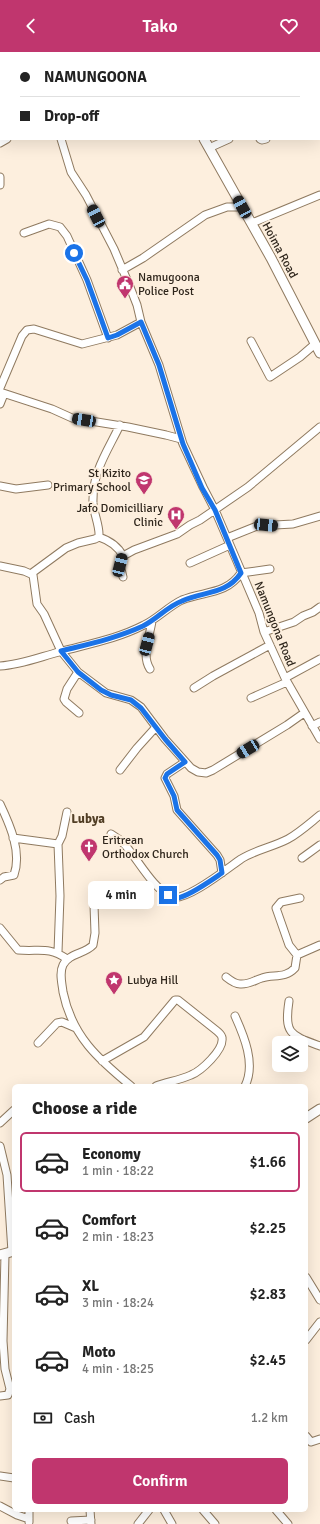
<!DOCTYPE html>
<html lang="en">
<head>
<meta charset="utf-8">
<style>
	body { margin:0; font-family:Signika,sans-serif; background:#f6f6f6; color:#222; height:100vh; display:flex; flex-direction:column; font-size:15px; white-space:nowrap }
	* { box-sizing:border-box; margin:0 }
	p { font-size:13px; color:#767676 }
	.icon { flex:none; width:22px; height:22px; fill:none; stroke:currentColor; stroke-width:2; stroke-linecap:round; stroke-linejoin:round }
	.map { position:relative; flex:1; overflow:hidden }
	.side { position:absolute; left:12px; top:1032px; width:296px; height:428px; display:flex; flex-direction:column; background:#fff; border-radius:6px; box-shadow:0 4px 16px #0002 }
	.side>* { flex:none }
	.hud { position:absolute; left:0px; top:0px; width:320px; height:88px; box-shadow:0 4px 16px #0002; display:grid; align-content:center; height:88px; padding:0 20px; background:#fff }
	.fabs { position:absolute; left:272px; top:984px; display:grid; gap:8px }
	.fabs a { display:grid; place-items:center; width:36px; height:36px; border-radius:6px; background:#fff; box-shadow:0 4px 16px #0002; font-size:20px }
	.end { position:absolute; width:18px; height:18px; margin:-9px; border:5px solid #1a73e8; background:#fff; box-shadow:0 0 0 2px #fff }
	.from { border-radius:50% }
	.bubble { position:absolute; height:28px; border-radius:6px; background:#fff; box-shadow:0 4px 16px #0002; font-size:13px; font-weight:600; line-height:28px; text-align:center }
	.car { position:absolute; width:12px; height:24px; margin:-12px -6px; border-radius:5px; box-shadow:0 0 3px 1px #0007; background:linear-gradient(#222 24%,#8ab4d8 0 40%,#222 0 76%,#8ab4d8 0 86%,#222 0) }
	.hud b { display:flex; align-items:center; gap:14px; height:38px; font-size:15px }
	.hud b+b { border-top:1px solid #e0e0e0 }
	.hud i { width:10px; height:10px; background:#222 }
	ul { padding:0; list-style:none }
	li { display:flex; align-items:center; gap:12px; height:60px; margin:0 8px 6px; padding:0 12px; border:2px solid transparent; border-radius:6px }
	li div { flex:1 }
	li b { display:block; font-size:15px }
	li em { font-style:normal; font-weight:600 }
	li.current { border-color:#c0366e }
	li>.icon { width:36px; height:36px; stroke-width:1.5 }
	h2 { padding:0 20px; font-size:18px; line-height:48px }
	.pay { display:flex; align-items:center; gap:10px; height:44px; padding:0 20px; font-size:15px }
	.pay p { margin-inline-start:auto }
	.primary-button { display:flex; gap:8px; margin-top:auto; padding:8px 20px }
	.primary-button a { flex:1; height:46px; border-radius:6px; background:#c0366e; color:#fff; font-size:16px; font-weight:600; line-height:46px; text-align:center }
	header { display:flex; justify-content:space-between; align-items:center; height:52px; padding:0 20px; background:#c0366e; color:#fff; font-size:18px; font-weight:600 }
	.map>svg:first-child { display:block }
</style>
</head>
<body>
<header><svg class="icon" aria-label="back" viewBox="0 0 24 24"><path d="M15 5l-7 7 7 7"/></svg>Tako<svg class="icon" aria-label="heart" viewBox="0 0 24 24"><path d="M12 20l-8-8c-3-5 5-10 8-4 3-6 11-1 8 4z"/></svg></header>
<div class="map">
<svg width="320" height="1472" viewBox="0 0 320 1472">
	<rect width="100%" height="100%" fill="#fdefde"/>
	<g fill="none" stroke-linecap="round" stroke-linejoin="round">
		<defs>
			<path id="minor" d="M 28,0 L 29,1
				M 139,1 L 141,0
				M 0,56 L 1,55
				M 61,87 L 71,120 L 86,143 L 114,197 L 130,235 L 137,253 L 141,270 L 159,313 L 183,392 L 203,435 L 215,458 L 245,528 L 259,561 L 264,580 L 285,626 L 320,687
				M 260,87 L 262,88 L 266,87
				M 0,91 L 7,87
				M 209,96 L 229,87
				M 0,125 L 0,133
				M 252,171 L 320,143
				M 24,181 L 49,172 L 60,175 L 67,184 L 87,228 L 108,286
				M 122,218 L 143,206 L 205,163 L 227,155 L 242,155
				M 251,289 L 270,325 L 300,305 L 315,292
				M 0,336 L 22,284 L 27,278 L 34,277 L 82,292 L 117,283 L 141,270
				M 0,340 L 52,357 L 72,366 L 128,375 L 166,383 L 181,387 L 183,392
				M 0,352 L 4,342
				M 0,434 L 16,437 L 48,433
				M 99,485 C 108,488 118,494 123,504
				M 227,486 L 257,474 L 293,472 L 320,464
				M 190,511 L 230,493
				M 0,514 L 24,519 L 33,523 L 37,552 L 44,562 L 61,599 L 78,620 L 106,641 L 131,648 L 141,655 L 165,687 L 191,716 L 198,720 L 206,721 L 213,718 L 287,673 L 304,661
				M 32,521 L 66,496 L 78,491 L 95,487 L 99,485 C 100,474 94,463 93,451 C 92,420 107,400 120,373
				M 123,525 L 120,513 L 123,504 L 134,498 L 177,482 L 190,473 L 200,468 L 248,435 L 320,375
				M 264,580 L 294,570 L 303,564 L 313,560 L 320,555
				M 0,614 C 20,613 40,605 59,600 C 88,592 117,587 144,573 C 157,567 169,554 182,548 C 204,539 226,543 241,521 L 270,517
				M 150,617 C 141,603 150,584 152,569
				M 78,620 L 67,637 L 64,647 L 66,650 L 79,661
				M 285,626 L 320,607
				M 194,636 L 213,624 L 270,593
				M 251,646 L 287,630
				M 312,674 L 320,670
				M 185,710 L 167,722 L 165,726 L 174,744 L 177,758 L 217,803 L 220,808 L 222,821
				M 120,718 L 137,696 L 156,675
				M 0,752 C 10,773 22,800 14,823 L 4,825 L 0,828
				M 111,782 L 120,788 L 125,793 C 139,809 153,837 172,845 C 186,850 228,816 241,807 C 255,798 273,795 288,787 C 299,781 310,771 320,763
				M 13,786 L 58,792
				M 302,806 L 320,793
				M 94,853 L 95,881 L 93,893 C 85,902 69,901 63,913 C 59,921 62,931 63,940 C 72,984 98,1007 131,1034
				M 0,876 L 18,898 C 39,900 48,894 67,907
				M 58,900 L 60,844 L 58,792 L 62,784 L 67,760
				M 297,903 L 289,893 L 276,856 L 281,850 L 300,846
				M 226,925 C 231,929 235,932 240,932 C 248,933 255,928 262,926 C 273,922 285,927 295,916 L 297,903 L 320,893
				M 289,949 C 284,982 290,983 320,994
				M 235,964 C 244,984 256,1012 245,1034
				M 38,991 L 57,971 L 62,970 L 76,976
				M 102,1009 L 144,985 L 175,948 L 178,948 L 217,979 C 219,981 222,983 222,986 C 224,998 201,1019 191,1023 C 180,1028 167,1030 156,1034
				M 0,1071 L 14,1058
				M 0,1094 L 7,1123 L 12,1200
				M 306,1225 L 320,1248
				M 306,1288 L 320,1270
				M 0,1344 L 8,1343 L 10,1337 L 5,1317 L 3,1289 L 5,1202
				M 306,1384 L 311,1390 L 320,1387
				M 0,1424 L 14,1426
				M 0,1454 L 17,1463 L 29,1467
				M 29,1458 L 29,1470
				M 90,1458 L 91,1472
				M 164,1458 L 172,1472
				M 203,1458 L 215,1472
				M 276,1458 L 288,1472
				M 71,1469 L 91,1468
				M 138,1472 L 149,1458"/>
			<path id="major" d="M 154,0 L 154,1
				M 204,87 L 271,206 L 320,301
				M 306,1066 L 320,1057
				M 0,1203 L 14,1199"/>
		</defs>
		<!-- minor casing -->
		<use href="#minor" stroke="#8f7a60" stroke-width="9"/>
		<!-- major casing -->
		<use href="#major" stroke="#8f7a60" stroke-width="11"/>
		<!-- minor -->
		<use href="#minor" stroke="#fff" stroke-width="7"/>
		<!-- major -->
		<use href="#major" stroke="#fff" stroke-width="9"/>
	</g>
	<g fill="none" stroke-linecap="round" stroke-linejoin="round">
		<!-- route -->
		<path stroke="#1a73e8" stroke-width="5" d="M 74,201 L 87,228 L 108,286 L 117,283 L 141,270 L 159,313 L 183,392 L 202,436 L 215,458 L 241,521 C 226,543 204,539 182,549 C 168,554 157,567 143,574 C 117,586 89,592 61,599 L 78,620 L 101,638 L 111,643 L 131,648 L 141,656 L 165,687 L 185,710 L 167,722 L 165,726 L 174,744 L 177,758 L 217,803 L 220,808 L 222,821 C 213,827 188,845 177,846 C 174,846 171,844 168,843"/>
	</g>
	<!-- icons -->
	<defs>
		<symbol id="civic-pin" viewBox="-11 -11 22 30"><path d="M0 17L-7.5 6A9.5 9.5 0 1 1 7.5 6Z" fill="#c0366e" stroke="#fdefde"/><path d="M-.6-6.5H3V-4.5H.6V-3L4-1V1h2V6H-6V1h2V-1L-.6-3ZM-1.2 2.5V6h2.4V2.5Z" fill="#fff"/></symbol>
		<symbol id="school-pin" viewBox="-11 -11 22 30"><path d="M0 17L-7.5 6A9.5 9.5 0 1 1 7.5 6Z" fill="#c0366e" stroke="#fdefde"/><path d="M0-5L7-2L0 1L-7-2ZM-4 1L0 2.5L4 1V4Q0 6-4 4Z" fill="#fff"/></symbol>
		<symbol id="hospital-pin" viewBox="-11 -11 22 30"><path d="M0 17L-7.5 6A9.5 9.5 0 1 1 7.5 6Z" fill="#c0366e" stroke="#fdefde"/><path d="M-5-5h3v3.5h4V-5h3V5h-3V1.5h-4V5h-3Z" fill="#fff"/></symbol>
		<symbol id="church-pin" viewBox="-11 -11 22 30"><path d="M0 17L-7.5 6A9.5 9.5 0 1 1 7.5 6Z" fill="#c0366e" stroke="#fdefde"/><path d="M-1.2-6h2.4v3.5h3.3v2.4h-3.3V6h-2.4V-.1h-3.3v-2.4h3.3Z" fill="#fff"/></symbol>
		<symbol id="sight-pin" viewBox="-11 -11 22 30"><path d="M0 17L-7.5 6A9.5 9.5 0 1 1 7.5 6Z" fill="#c0366e" stroke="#fdefde"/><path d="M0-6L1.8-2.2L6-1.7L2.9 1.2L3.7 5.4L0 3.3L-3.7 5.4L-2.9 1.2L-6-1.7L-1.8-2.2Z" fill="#fff"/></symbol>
	</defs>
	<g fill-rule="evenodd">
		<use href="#civic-pin" x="115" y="222" width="20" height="27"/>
		<use href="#school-pin" x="134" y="418" width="20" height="27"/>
		<use href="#hospital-pin" x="166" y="453" width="20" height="27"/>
		<use href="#church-pin" x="79" y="785" width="20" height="27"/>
		<use href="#sight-pin" x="104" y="918" width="20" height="27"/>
	</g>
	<g text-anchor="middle" stroke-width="4" stroke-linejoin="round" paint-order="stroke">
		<!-- street labels -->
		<g font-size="12" fill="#2f261c" stroke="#fdefde">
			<text transform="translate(280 198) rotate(62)" y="4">Hoima Road</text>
			<text transform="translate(275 572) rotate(68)" y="4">Namungona Road</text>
		</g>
		<!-- poi labels -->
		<g font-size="12" fill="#2f261c" stroke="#fdefde" text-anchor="start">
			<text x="138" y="229">Namugoona<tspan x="138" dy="14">Police Post</tspan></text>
			<text x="131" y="425" text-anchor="end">St Kizito<tspan x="131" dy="14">Primary School</tspan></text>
			<text x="163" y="460" text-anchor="end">Jafo Domicilliary<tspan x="163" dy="14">Clinic</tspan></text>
			<text x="102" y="792">Eritrean<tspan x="102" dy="14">Orthodox Church</tspan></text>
			<text x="127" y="932">Lubya Hill</text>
		</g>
		<!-- neighbourhood labels -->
		<g font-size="13" font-weight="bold" fill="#513e25" stroke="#fdefde">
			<text x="88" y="771">Lubya</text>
		</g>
	</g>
</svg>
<div class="fabs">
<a><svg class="icon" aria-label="layers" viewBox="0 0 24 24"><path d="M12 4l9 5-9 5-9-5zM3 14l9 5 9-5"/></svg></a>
</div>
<i class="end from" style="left:74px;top:201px"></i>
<i class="end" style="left:168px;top:843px"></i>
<div class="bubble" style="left:88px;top:829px;width:66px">4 min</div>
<i class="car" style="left:242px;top:155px;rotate:331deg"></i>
<i class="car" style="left:96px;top:164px;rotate:333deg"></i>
<i class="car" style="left:84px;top:368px;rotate:279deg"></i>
<i class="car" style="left:266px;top:473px;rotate:96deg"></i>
<i class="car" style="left:120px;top:513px;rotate:14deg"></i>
<i class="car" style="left:147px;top:592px;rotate:15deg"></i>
<i class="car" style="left:248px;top:697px;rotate:239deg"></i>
<div class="hud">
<b><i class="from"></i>NAMUNGOONA</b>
<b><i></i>Drop-off</b>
</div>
<section class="side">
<h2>Choose a ride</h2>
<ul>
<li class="current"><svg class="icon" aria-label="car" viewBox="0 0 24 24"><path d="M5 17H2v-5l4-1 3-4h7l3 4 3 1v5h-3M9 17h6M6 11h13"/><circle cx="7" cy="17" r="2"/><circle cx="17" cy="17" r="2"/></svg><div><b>Economy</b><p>1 min · 18:22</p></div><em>$1.66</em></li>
<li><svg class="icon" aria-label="car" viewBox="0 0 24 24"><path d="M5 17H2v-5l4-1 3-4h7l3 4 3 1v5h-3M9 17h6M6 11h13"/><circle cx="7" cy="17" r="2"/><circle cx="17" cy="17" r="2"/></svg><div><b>Comfort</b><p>2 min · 18:23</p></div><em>$2.25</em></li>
<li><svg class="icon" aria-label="car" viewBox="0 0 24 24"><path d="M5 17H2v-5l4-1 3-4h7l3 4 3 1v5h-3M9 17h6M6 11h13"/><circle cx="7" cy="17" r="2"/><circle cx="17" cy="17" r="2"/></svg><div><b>XL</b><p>3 min · 18:24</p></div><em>$2.83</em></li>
<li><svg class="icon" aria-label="car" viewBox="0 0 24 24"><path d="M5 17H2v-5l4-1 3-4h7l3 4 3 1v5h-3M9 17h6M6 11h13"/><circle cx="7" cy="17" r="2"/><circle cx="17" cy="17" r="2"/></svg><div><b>Moto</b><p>4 min · 18:25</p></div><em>$2.45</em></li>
</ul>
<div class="pay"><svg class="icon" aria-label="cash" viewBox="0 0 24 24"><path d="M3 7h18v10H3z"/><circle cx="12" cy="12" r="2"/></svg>Cash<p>1.2 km</p></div>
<div class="primary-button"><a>Confirm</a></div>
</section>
</div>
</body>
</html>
